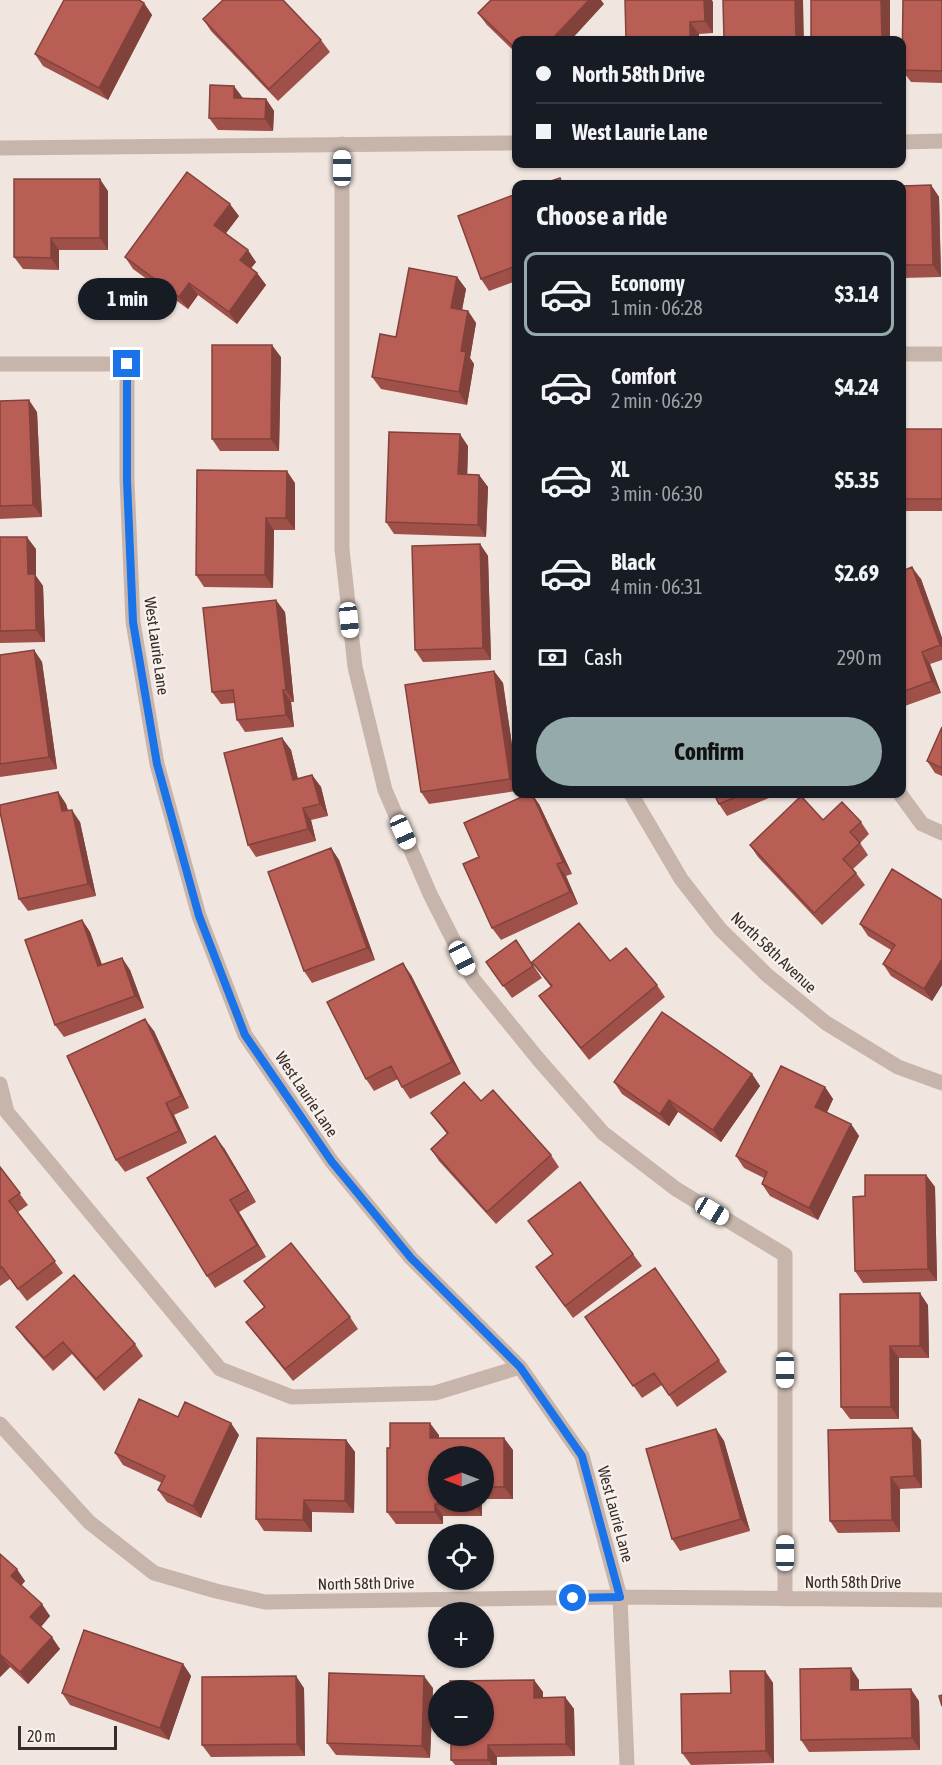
<!DOCTYPE html>
<html lang="en">
<head>
<meta charset="utf-8">
<style>
	body { margin:0; font-family:"Asap Condensed",sans-serif; background:#20242c; color:#f1f3f6; height:100vh; display:flex; flex-direction:column; font-size:22px; white-space:nowrap }
	* { box-sizing:border-box; margin:0 }
	p { font-size:20px; color:#9ea1a6 }
	.icon { flex:none; width:33px; height:33px; fill:none; stroke:currentColor; stroke-width:2; stroke-linecap:round; stroke-linejoin:round }
	.map { position:relative; flex:1; overflow:hidden }
	.details { position:absolute; left:512px; top:180px; width:394px; height:618px; display:flex; flex-direction:column; background:#171b24; border-radius:12px; box-shadow:0 2px 4px #0004 }
	.details>* { flex:none }
	.top-card { position:absolute; left:512px; top:36px; width:394px; height:132px; border-radius:12px; box-shadow:0 2px 4px #0004; display:grid; align-content:center; height:132px; padding:0 24px; background:#171b24 }
	.needle { width:39px; rotate:270deg }
	.fabs { position:absolute; left:428px; top:1446px; display:grid; gap:12px }
	.fabs a { display:grid; place-items:center; width:66px; height:66px; border-radius:50%; background:#171b24; box-shadow:0 2px 4px #0004; font-size:30px }
	.scale { position:absolute; left:18px; bottom:15px; width:99px; box-sizing:border-box; padding-left:6px; border:3px solid #362c2a; border-top:0; font-size:16px; line-height:21px; white-space:nowrap; color:#362c2a; -webkit-text-stroke:4px #f8f0eb; paint-order:stroke }
	.end { position:absolute; width:27px; height:27px; margin:-14px; border:8px solid #1a73e8; background:#fff; box-shadow:0 0 0 3px #fff }
	.from { border-radius:50% }
	.bubble { position:absolute; height:42px; border-radius:21px; background:#171b24; box-shadow:0 2px 4px #0004; font-size:20px; font-weight:700; line-height:42px; text-align:center }
	.car { position:absolute; width:18px; height:36px; margin:-18px -9px; border-radius:8px; box-shadow:0 0 4px 2px #0007; background:linear-gradient(#fff 24%,#345 0 40%,#fff 0 76%,#345 0 86%,#fff 0) }
	.top-card b { display:flex; align-items:center; gap:21px; height:57px; font-size:22px }
	.top-card b+b { border-top:2px solid #363941 }
	.top-card i { width:15px; height:15px; background:#f1f3f6 }
	ul { padding:0; list-style:none }
	li { display:flex; align-items:center; gap:18px; height:84px; margin:0 12px 9px; padding:0 12px; border:3px solid transparent; border-radius:12px }
	li div { flex:1 }
	li b { display:block; font-size:22px }
	li em { font-style:normal; font-weight:700 }
	li.current { border-color:#95abab }
	li>.icon { width:54px; height:54px; stroke-width:1.5 }
	h2 { padding:0 24px; font-size:27px; line-height:72px }
	.pay { display:flex; align-items:center; gap:15px; height:66px; padding:0 24px; font-size:22px }
	.pay p { margin-inline-start:auto }
	.action { display:flex; gap:12px; margin-top:auto; padding:12px 24px }
	.action a { flex:1; height:69px; border-radius:36px; background:#95abab; color:#111; font-size:24px; font-weight:700; line-height:69px; text-align:center }
	.map>svg:first-child { display:block }
</style>
</head>
<body>
<div class="map">
<svg width="942" height="1765" viewBox="0 0 942 1765">
	<rect width="100%" height="100%" fill="#f0e6df"/>
	<g fill="none" stroke-linecap="round" stroke-linejoin="round">
		<!-- minor -->
		<path stroke="#c7b5ac" stroke-width="15" d="M 902,142 L 942,141
			M 342,144 L 342,549 L 355,667 L 385,790 L 430,894 L 473,979 L 539,1060 L 603,1133 L 676,1189 L 785,1255 L 785,1599
			M 0,148 L 516,143
			M 902,354 L 942,354
			M 0,364 L 127,364 L 127,480 L 133,622 L 157,764 L 199,916 L 245,1035 L 332,1162 L 411,1258 L 520,1367 L 582,1456 L 620,1597 L 627,1765
			M 631,794 L 681,879 L 720,929 L 767,975 L 826,1023 L 898,1067 L 942,1083
			M 900,794 L 922,824 L 942,833
			M 0,1084 L 7,1112 L 220,1369 L 292,1397 L 435,1393 L 520,1367
			M 0,1424 L 89,1522 L 154,1573 L 216,1591 L 265,1602 L 620,1597 L 942,1600"/>
	</g>
	<!-- wall -->
	<path fill="#9f5149" d="M 942,0 L 942,83 L 911,82 L 902,70 Z
		M 713,2 L 713,33 L 699,34 L 699,40 L 626,40 Z
		M 144,3 L 152,15 L 108,100 L 43,66 L 35,54 Z
		M 604,4 L 516,40 L 516,53 L 487,25 L 478,13 Z
		M 203,19 L 321,40 L 330,52 L 278,101 L 211,31 Z
		M 266,99 L 274,111 L 273,131 L 218,130 L 209,118 Z
		M 931,185 L 939,197 L 941,277 L 903,278 L 902,275 L 902,186 Z
		M 108,191 L 108,250 L 59,250 L 59,270 L 23,269 L 14,257 Z
		M 516,194 L 516,281 L 489,291 L 481,279 Z
		M 239,216 L 226,233 L 256,262 L 251,268 L 257,273 L 266,285 L 237,324 L 198,295 L 188,309 L 133,269 L 125,257 Z
		M 457,277 L 466,289 L 462,310 L 468,311 L 476,323 L 470,358 L 474,364 L 467,405 L 381,389 L 372,377 L 396,337 Z
		M 281,357 L 279,451 L 220,451 L 212,439 Z
		M 0,401 L 37,412 L 42,517 L 0,519 Z
		M 902,429 L 942,429 L 942,511 L 902,511 Z
		M 468,446 L 467,474 L 479,475 L 488,487 L 486,537 L 394,534 L 386,522 Z
		M 295,483 L 295,530 L 274,530 L 273,588 L 204,587 L 196,575 Z
		M 0,537 L 36,549 L 36,576 L 43,586 L 45,642 L 0,643 Z
		M 480,544 L 488,556 L 491,660 L 423,662 L 415,650 Z
		M 902,571 L 921,579 L 942,638 L 942,660 L 930,664 L 941,693 L 902,707 Z
		M 285,612 L 294,702 L 291,702 L 294,727 L 245,732 L 237,720 L 235,703 L 221,704 L 212,692 Z
		M 34,650 L 42,662 L 57,769 L 0,777 L 0,655 Z
		M 494,671 L 503,683 L 516,773 L 516,791 L 429,804 L 421,792 Z
		M 942,727 L 942,776 L 935,773 L 927,761 Z
		M 282,738 L 291,750 L 298,779 L 312,775 L 321,787 L 328,816 L 311,820 L 316,841 L 256,857 L 248,845 Z
		M 58,792 L 66,804 L 68,810 L 80,822 L 96,896 L 28,911 L 19,899 Z
		M 714,794 L 778,794 L 727,816 L 719,804 Z
		M 539,804 L 572,874 L 566,876 L 578,904 L 501,940 L 492,928 Z
		M 823,820 L 861,822 L 869,834 L 860,843 L 868,855 L 853,869 L 865,885 L 822,925 L 758,857 L 750,845 Z
		M 331,848 L 339,860 L 375,960 L 312,983 L 304,971 Z
		M 942,900 L 942,985 L 932,1001 L 891,976 L 883,964 L 891,950 L 868,936 L 860,924 Z
		M 82,920 L 90,932 L 102,965 L 122,958 L 130,970 L 144,1008 L 64,1037 L 55,1025 Z
		M 516,940 L 542,978 L 512,998 L 486,962 Z
		M 610,961 L 657,985 L 665,997 L 589,1060 L 548,1008 L 539,996 L 551,987 L 532,962 Z
		M 411,975 L 461,1074 L 410,1099 L 402,1087 L 398,1079 L 374,1091 L 366,1079 Z
		M 154,1031 L 189,1108 L 174,1115 L 187,1143 L 125,1172 L 116,1160 Z
		M 752,1074 L 760,1086 L 721,1142 L 678,1112 L 669,1126 L 622,1094 L 614,1082 Z
		M 825,1087 L 833,1099 L 827,1112 L 851,1124 L 859,1136 L 818,1220 L 770,1196 L 762,1184 L 764,1178 L 744,1168 L 736,1156 Z
		M 481,1101 L 551,1155 L 559,1167 L 496,1224 L 439,1161 L 431,1149 L 447,1134 L 431,1113 Z
		M 224,1148 L 256,1202 L 239,1212 L 266,1257 L 215,1288 L 207,1276 Z
		M 0,1167 L 28,1205 L 18,1212 L 63,1273 L 27,1301 L 10,1279 L 0,1286 Z
		M 926,1175 L 935,1187 L 937,1281 L 863,1283 L 855,1271 L 865,1196 Z
		M 633,1254 L 642,1266 L 573,1318 L 536,1267 L 553,1255 Z
		M 655,1268 L 727,1372 L 677,1407 L 662,1385 L 642,1398 L 585,1317 Z
		M 244,1281 L 350,1317 L 358,1329 L 293,1381 L 255,1334 L 246,1322 L 264,1307 Z
		M 840,1294 L 928,1305 L 929,1358 L 899,1358 L 899,1419 L 850,1419 L 841,1407 Z
		M 16,1327 L 135,1344 L 143,1356 L 104,1391 L 72,1354 L 53,1371 L 25,1339 Z
		M 178,1417 L 239,1435 L 201,1518 L 167,1502 L 158,1490 L 162,1483 L 123,1465 L 115,1453 Z
		M 716,1429 L 724,1441 L 750,1531 L 680,1551 L 672,1539 Z
		M 439,1435 L 439,1438 L 513,1450 L 513,1499 L 483,1499 L 483,1456 L 438,1456 L 482,1502 L 482,1516 L 443,1516 L 443,1524 L 396,1524 L 387,1512 L 390,1448 Z
		M 346,1440 L 355,1452 L 354,1513 L 312,1512 L 312,1532 L 264,1531 L 256,1519 Z
		M 921,1440 L 922,1488 L 900,1489 L 900,1532 L 838,1533 L 830,1521 Z
		M 0,1554 L 25,1581 L 21,1586 L 50,1616 L 41,1627 L 60,1649 L 28,1684 L 10,1667 L 0,1677 Z
		M 183,1664 L 191,1676 L 169,1740 L 70,1705 L 62,1693 Z
		M 765,1671 L 773,1683 L 774,1763 L 691,1765 L 682,1753 L 731,1693 Z
		M 534,1680 L 543,1692 L 543,1697 L 565,1697 L 574,1709 L 575,1756 L 497,1757 L 497,1765 L 455,1765 L 451,1760 Z
		M 859,1680 L 859,1690 L 919,1701 L 920,1750 L 809,1752 L 801,1740 Z
		M 304,1688 L 305,1756 L 211,1757 L 202,1745 Z
		M 433,1688 L 430,1758 L 336,1755 L 327,1743 Z"/>
	<!-- shaded-wall -->
	<path fill="#82423c" d="M 589,0 L 601,0 L 604,4 L 571,40 L 551,40 Z
		M 704,0 L 712,0 L 713,2 L 713,33 L 705,21 Z
		M 795,0 L 803,0 L 804,40 L 796,40 Z
		M 881,0 L 890,0 L 890,40 L 882,40 Z
		M 144,3 L 152,15 L 108,100 L 99,88 Z
		M 690,22 L 699,34 L 699,40 L 690,40 Z
		M 234,86 L 243,98 L 234,98 Z
		M 266,99 L 274,111 L 273,131 L 265,119 Z
		M 100,179 L 108,191 L 108,250 L 100,238 Z
		M 931,185 L 939,197 L 941,277 L 933,265 Z
		M 230,204 L 239,216 L 223,237 L 214,225 Z
		M 51,238 L 59,250 L 59,270 L 51,258 Z
		M 248,250 L 256,262 L 248,272 L 240,260 Z
		M 257,273 L 266,285 L 237,324 L 229,312 Z
		M 457,277 L 466,289 L 460,320 L 451,308 Z
		M 189,283 L 198,295 L 188,309 L 179,297 Z
		M 468,311 L 476,323 L 470,358 L 474,364 L 467,405 L 459,392 L 461,351 Z
		M 272,345 L 281,357 L 279,451 L 271,439 Z
		M 29,400 L 37,412 L 42,517 L 33,505 Z
		M 460,434 L 468,446 L 467,486 L 458,474 Z
		M 287,471 L 295,483 L 295,530 L 286,518 Z
		M 479,475 L 488,487 L 486,537 L 478,525 Z
		M 266,518 L 274,530 L 273,588 L 265,575 Z
		M 27,537 L 36,549 L 36,576 L 43,586 L 45,642 L 36,630 L 28,574 Z
		M 480,544 L 488,556 L 491,660 L 483,648 Z
		M 912,567 L 921,579 L 942,638 L 942,648 L 940,645 Z
		M 276,600 L 285,612 L 294,702 L 286,690 Z
		M 34,650 L 42,662 L 57,769 L 49,757 Z
		M 922,652 L 930,664 L 941,693 L 932,681 Z
		M 494,671 L 503,683 L 516,773 L 516,787 L 510,779 Z
		M 283,690 L 291,702 L 294,727 L 286,715 Z
		M 282,738 L 291,750 L 301,792 L 293,780 Z
		M 312,775 L 321,787 L 328,816 L 320,804 Z
		M 58,792 L 66,804 L 71,823 L 62,811 Z
		M 532,794 L 539,804 L 572,874 L 563,862 Z
		M 303,808 L 311,820 L 316,841 L 308,829 Z
		M 72,810 L 80,822 L 96,896 L 88,884 Z
		M 331,848 L 339,860 L 375,960 L 367,948 Z
		M 557,864 L 566,876 L 578,904 L 570,892 Z
		M 82,920 L 90,932 L 107,978 L 98,966 Z
		M 122,958 L 130,970 L 144,1008 L 135,996 Z
		M 942,959 L 942,985 L 932,1001 L 924,989 Z
		M 403,963 L 411,975 L 461,1074 L 452,1062 Z
		M 145,1019 L 154,1031 L 189,1108 L 181,1096 Z
		M 752,1074 L 760,1086 L 721,1142 L 713,1130 Z
		M 825,1087 L 833,1099 L 824,1119 L 815,1107 Z
		M 669,1100 L 678,1112 L 669,1126 L 660,1114 Z
		M 166,1103 L 174,1115 L 187,1143 L 179,1131 Z
		M 851,1124 L 859,1136 L 818,1220 L 809,1208 Z
		M 215,1136 L 224,1148 L 256,1202 L 248,1190 Z
		M 926,1175 L 935,1187 L 937,1281 L 928,1269 Z
		M 230,1200 L 239,1212 L 266,1257 L 257,1245 Z
		M 920,1293 L 928,1305 L 929,1358 L 920,1346 Z
		M 890,1346 L 899,1358 L 899,1419 L 891,1407 Z
		M 231,1423 L 239,1435 L 201,1518 L 193,1506 Z
		M 430,1423 L 439,1435 L 439,1450 L 430,1438 Z
		M 912,1428 L 921,1440 L 922,1488 L 914,1476 Z
		M 716,1429 L 724,1441 L 750,1531 L 741,1519 Z
		M 504,1438 L 513,1450 L 513,1499 L 504,1487 Z
		M 346,1440 L 355,1452 L 354,1513 L 345,1501 Z
		M 891,1477 L 900,1489 L 900,1532 L 892,1520 Z
		M 304,1500 L 312,1512 L 312,1532 L 303,1520 Z
		M 474,1502 L 482,1502 L 482,1516 L 474,1504 Z
		M 435,1504 L 443,1516 L 443,1524 L 435,1512 Z
		M 17,1569 L 25,1581 L 19,1588 L 11,1576 Z
		M 42,1604 L 50,1616 L 39,1629 L 30,1617 Z
		M 52,1637 L 60,1649 L 28,1684 L 20,1672 Z
		M 1,1655 L 10,1667 L 0,1677 L 0,1656 Z
		M 183,1664 L 191,1676 L 169,1740 L 160,1728 Z
		M 851,1668 L 859,1680 L 859,1702 L 851,1690 Z
		M 765,1671 L 773,1683 L 774,1763 L 766,1751 Z
		M 296,1676 L 304,1688 L 305,1756 L 297,1744 Z
		M 424,1676 L 433,1688 L 430,1758 L 422,1746 Z
		M 534,1680 L 543,1692 L 543,1710 L 534,1698 Z
		M 911,1689 L 919,1701 L 920,1750 L 912,1738 Z
		M 565,1697 L 574,1709 L 575,1756 L 566,1744 Z
		M 488,1745 L 497,1757 L 497,1765 L 492,1765 L 488,1760 Z"/>
	<!-- building -->
	<path fill="#b95e55" stroke="#82423c" stroke-width="1.5" d="M 64,0 L 139,0 L 144,3 L 99,88 L 35,54 Z
		M 223,0 L 283,0 L 321,40 L 269,89 L 203,19 Z
		M 491,0 L 589,0 L 551,40 L 516,40 L 516,49 L 478,13 Z
		M 625,0 L 704,0 L 705,21 L 690,22 L 690,40 L 626,40 Z
		M 723,0 L 795,0 L 796,40 L 724,40 Z
		M 811,0 L 881,0 L 882,40 L 811,40 Z
		M 903,0 L 942,0 L 942,71 L 902,70 Z
		M 210,85 L 234,86 L 234,98 L 266,99 L 265,119 L 209,118 Z
		M 187,172 L 230,204 L 214,225 L 248,250 L 240,260 L 257,273 L 229,312 L 189,283 L 179,297 L 125,257 Z
		M 560,178 L 562,184 L 542,184 Z
		M 14,179 L 100,179 L 100,238 L 51,238 L 51,258 L 14,257 Z
		M 731,183 L 821,184 L 731,184 Z
		M 931,185 L 933,265 L 902,265 L 902,186 Z
		M 516,194 L 516,266 L 481,279 L 458,216 Z
		M 409,268 L 457,277 L 451,308 L 468,311 L 461,351 L 466,352 L 459,392 L 372,377 L 380,334 L 396,337 Z
		M 212,345 L 272,345 L 271,439 L 212,439 Z
		M 29,400 L 33,505 L 0,506 L 0,401 Z
		M 902,429 L 942,429 L 942,499 L 902,499 Z
		M 389,432 L 460,434 L 458,474 L 479,475 L 478,525 L 386,522 Z
		M 197,470 L 287,471 L 286,518 L 266,518 L 265,575 L 196,575 Z
		M 0,537 L 27,537 L 28,574 L 35,574 L 36,630 L 0,631 Z
		M 480,544 L 483,648 L 415,650 L 412,546 Z
		M 912,567 L 940,645 L 922,652 L 932,681 L 902,692 L 902,571 Z
		M 276,600 L 286,690 L 283,690 L 286,715 L 237,720 L 233,690 L 212,692 L 203,608 Z
		M 34,650 L 49,757 L 0,764 L 0,655 Z
		M 494,671 L 510,779 L 421,792 L 405,685 Z
		M 942,727 L 942,768 L 927,761 Z
		M 282,738 L 293,780 L 312,775 L 320,804 L 303,808 L 308,829 L 248,845 L 224,753 Z
		M 58,792 L 62,811 L 72,810 L 88,884 L 19,899 L 0,812 L 0,805 Z
		M 528,794 L 532,794 L 563,862 L 557,864 L 570,892 L 492,928 L 463,864 L 479,857 L 464,823 Z
		M 714,794 L 743,794 L 719,804 Z
		M 801,796 L 823,820 L 842,802 L 861,822 L 850,832 L 860,843 L 843,859 L 856,873 L 814,913 L 750,845 Z
		M 331,848 L 367,948 L 304,971 L 268,872 Z
		M 892,869 L 942,900 L 942,959 L 924,989 L 883,964 L 895,945 L 860,924 Z
		M 82,920 L 98,966 L 122,958 L 135,996 L 55,1025 L 25,940 Z
		M 579,923 L 610,961 L 626,948 L 657,985 L 581,1048 L 539,996 L 552,986 L 532,962 Z
		M 516,940 L 533,966 L 503,986 L 486,962 Z
		M 403,963 L 452,1062 L 402,1087 L 391,1066 L 366,1079 L 327,1002 Z
		M 662,1012 L 752,1074 L 713,1130 L 669,1100 L 660,1114 L 614,1082 Z
		M 145,1019 L 181,1096 L 166,1103 L 179,1131 L 116,1160 L 67,1056 Z
		M 781,1066 L 825,1087 L 815,1107 L 851,1124 L 809,1208 L 762,1184 L 767,1172 L 736,1156 Z
		M 464,1082 L 481,1101 L 493,1090 L 551,1155 L 487,1212 L 431,1149 L 448,1133 L 431,1113 Z
		M 215,1136 L 248,1190 L 230,1200 L 257,1245 L 207,1276 L 147,1178 Z
		M 0,1167 L 20,1193 L 9,1201 L 55,1261 L 18,1289 L 2,1267 L 0,1268 Z
		M 865,1175 L 926,1175 L 928,1269 L 855,1271 L 853,1197 L 865,1196 Z
		M 580,1182 L 633,1254 L 565,1306 L 536,1267 L 553,1254 L 528,1221 Z
		M 291,1243 L 350,1317 L 285,1369 L 246,1322 L 265,1307 L 244,1281 Z
		M 655,1268 L 719,1360 L 669,1395 L 654,1373 L 633,1386 L 585,1317 Z
		M 74,1275 L 135,1344 L 96,1379 L 63,1342 L 44,1358 L 16,1327 Z
		M 920,1293 L 920,1346 L 890,1346 L 891,1407 L 841,1407 L 840,1294 Z
		M 139,1399 L 178,1417 L 185,1402 L 231,1423 L 193,1506 L 158,1490 L 165,1476 L 115,1453 Z
		M 390,1423 L 430,1423 L 430,1438 L 504,1438 L 504,1487 L 483,1487 L 483,1456 L 438,1456 L 438,1502 L 474,1502 L 474,1504 L 435,1504 L 435,1512 L 387,1512 L 387,1448 L 390,1448 Z
		M 912,1428 L 914,1476 L 891,1477 L 892,1520 L 830,1521 L 828,1430 Z
		M 716,1429 L 741,1519 L 672,1539 L 646,1449 Z
		M 257,1438 L 346,1440 L 345,1501 L 304,1500 L 303,1520 L 256,1519 Z
		M 0,1554 L 17,1569 L 11,1576 L 42,1604 L 30,1617 L 52,1637 L 20,1672 L 1,1655 L 0,1656 Z
		M 84,1630 L 183,1664 L 160,1728 L 62,1693 Z
		M 851,1668 L 851,1690 L 911,1689 L 912,1738 L 801,1740 L 800,1669 Z
		M 730,1671 L 765,1671 L 766,1751 L 682,1753 L 681,1694 L 731,1693 Z
		M 329,1673 L 424,1676 L 422,1746 L 327,1743 Z
		M 296,1676 L 297,1744 L 202,1745 L 202,1677 Z
		M 534,1680 L 534,1698 L 565,1697 L 566,1744 L 488,1745 L 488,1760 L 451,1760 L 451,1736 L 483,1736 L 483,1690 L 450,1690 L 450,1681 Z
		M 942,1695 L 942,1706 L 939,1696 Z"/>
	<g fill="none" stroke-linecap="round" stroke-linejoin="round">
		<!-- route -->
		<path stroke="#1a73e8" stroke-width="8" d="M 127,364 L 127,480 L 133,622 L 157,764 L 199,916 L 245,1035 L 332,1162 L 411,1258 L 520,1367 L 582,1456 L 620,1597 L 573,1598"/>
	</g>
	<g text-anchor="middle" stroke-width="4.5" stroke-linejoin="round" paint-order="stroke">
		<!-- street labels -->
		<g font-size="16" fill="#362c2a" stroke="#f8f0eb">
			<text transform="translate(157 646) rotate(82)" y="6">West Laurie Lane</text>
			<text transform="translate(774 952) rotate(43)" y="6">North 58th Avenue</text>
			<text transform="translate(307 1094) rotate(56)" y="6">West Laurie Lane</text>
			<text transform="translate(616 1514) rotate(75)" y="6">West Laurie Lane</text>
			<text x="853" y="1588">North 58th Drive</text>
			<text transform="translate(366 1583) rotate(-1)" y="6">North 58th Drive</text>
		</g>
	</g>
</svg>
<div class="fabs">
<a><svg class="needle" viewBox="-14 -14 28 28"><path d="M0-13l5 13h-10z" fill="#e53935"/><path d="M0 13l5-13h-10z" fill="#9ea1a6"/></svg></a>
<a><svg class="icon" aria-label="locate" viewBox="0 0 24 24"><circle cx="12" cy="12" r="6"/><path d="M12 2v4M12 18v4M2 12h4M18 12h4"/></svg></a>
<a>+</a>
<a>−</a>
</div>
<div class="scale">20 m</div>
<i class="end from" style="left:573px;top:1598px"></i>
<i class="end" style="left:127px;top:364px"></i>
<div class="bubble" style="left:78px;top:278px;width:99px">1 min</div>
<i class="car" style="left:342px;top:168px;rotate:0deg"></i>
<i class="car" style="left:349px;top:620px;rotate:174deg"></i>
<i class="car" style="left:403px;top:832px;rotate:156deg"></i>
<i class="car" style="left:462px;top:958px;rotate:153deg"></i>
<i class="car" style="left:712px;top:1211px;rotate:121deg"></i>
<i class="car" style="left:785px;top:1370px;rotate:180deg"></i>
<i class="car" style="left:785px;top:1553px;rotate:0deg"></i>
<div class="top-card">
<b><i class="from"></i>North 58th Drive</b>
<b><i></i>West Laurie Lane</b>
</div>
<section class="details">
<h2>Choose a ride</h2>
<ul>
<li class="current"><svg class="icon" aria-label="car" viewBox="0 0 24 24"><path d="M5 17H2v-5l4-1 3-4h7l3 4 3 1v5h-3M9 17h6M6 11h13"/><circle cx="7" cy="17" r="2"/><circle cx="17" cy="17" r="2"/></svg><div><b>Economy</b><p>1 min · 06:28</p></div><em>$3.14</em></li>
<li><svg class="icon" aria-label="car" viewBox="0 0 24 24"><path d="M5 17H2v-5l4-1 3-4h7l3 4 3 1v5h-3M9 17h6M6 11h13"/><circle cx="7" cy="17" r="2"/><circle cx="17" cy="17" r="2"/></svg><div><b>Comfort</b><p>2 min · 06:29</p></div><em>$4.24</em></li>
<li><svg class="icon" aria-label="car" viewBox="0 0 24 24"><path d="M5 17H2v-5l4-1 3-4h7l3 4 3 1v5h-3M9 17h6M6 11h13"/><circle cx="7" cy="17" r="2"/><circle cx="17" cy="17" r="2"/></svg><div><b>XL</b><p>3 min · 06:30</p></div><em>$5.35</em></li>
<li><svg class="icon" aria-label="car" viewBox="0 0 24 24"><path d="M5 17H2v-5l4-1 3-4h7l3 4 3 1v5h-3M9 17h6M6 11h13"/><circle cx="7" cy="17" r="2"/><circle cx="17" cy="17" r="2"/></svg><div><b>Black</b><p>4 min · 06:31</p></div><em>$2.69</em></li>
</ul>
<div class="pay"><svg class="icon" aria-label="cash" viewBox="0 0 24 24"><path d="M3 7h18v10H3z"/><circle cx="12" cy="12" r="2"/></svg>Cash<p>290 m</p></div>
<div class="action"><a>Confirm</a></div>
</section>
</div>
</body>
</html>
